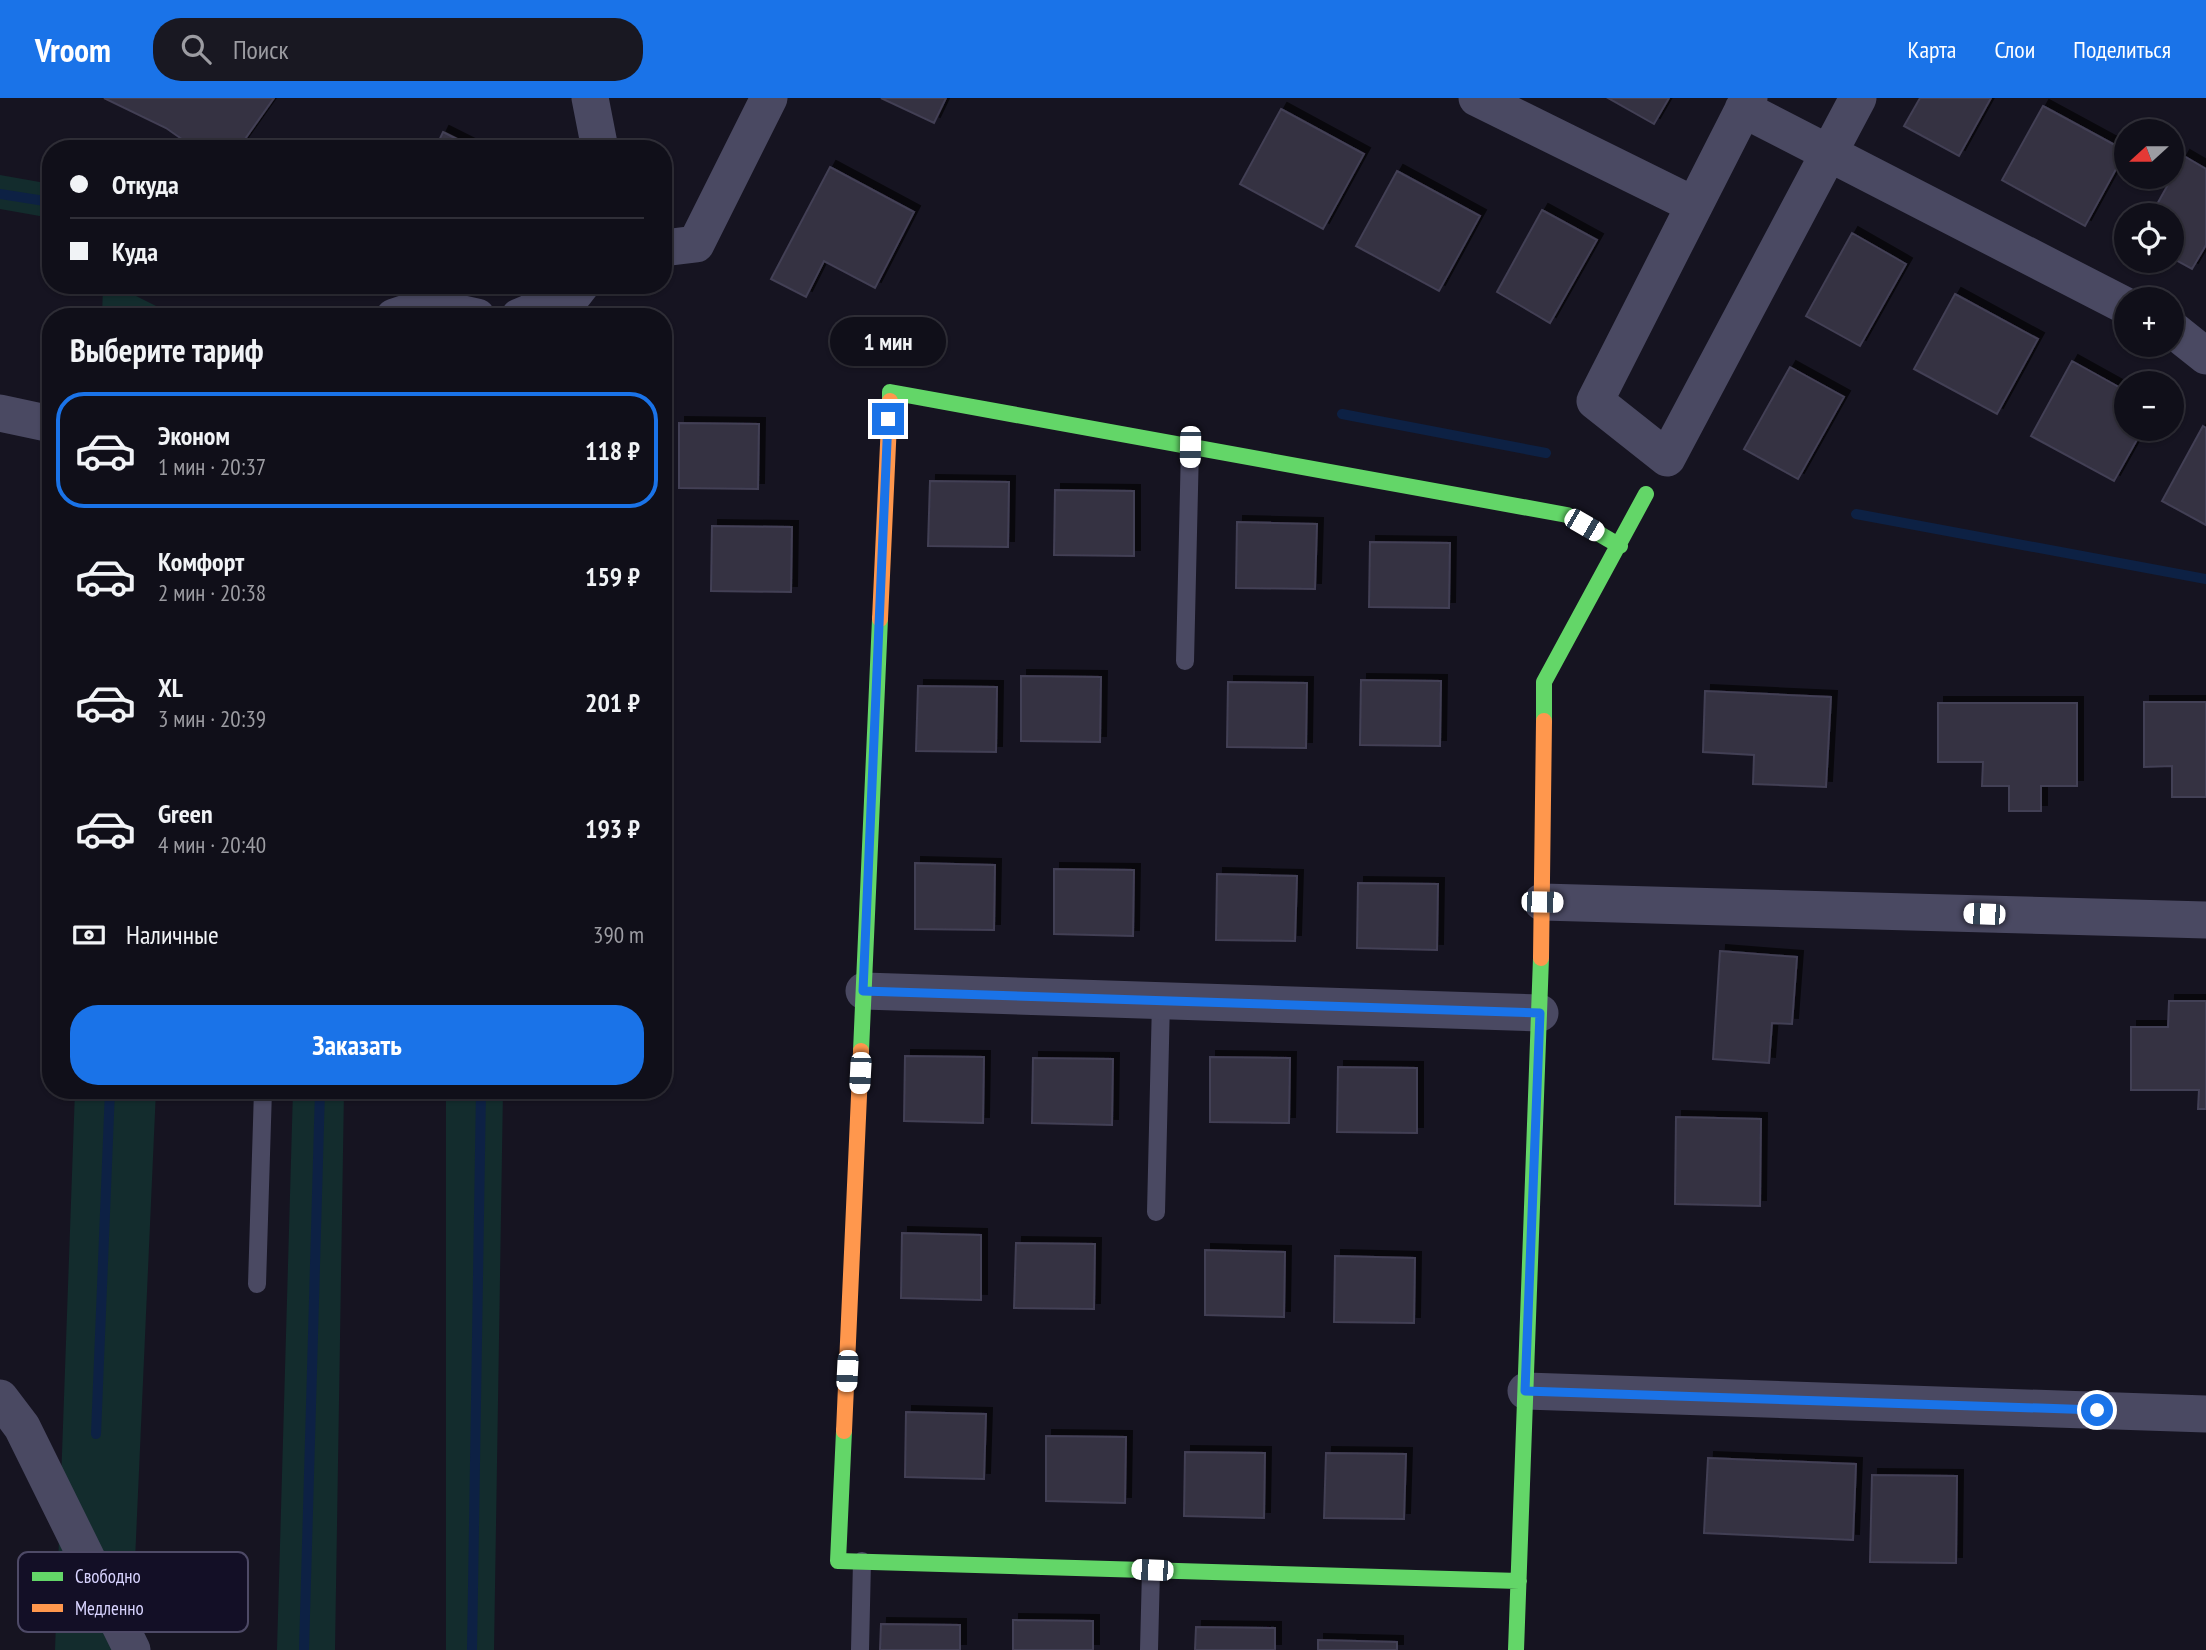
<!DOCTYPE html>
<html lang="ru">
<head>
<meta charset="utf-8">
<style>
	body { margin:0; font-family:"PT Sans Narrow",sans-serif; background:#191822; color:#f1f3f6; height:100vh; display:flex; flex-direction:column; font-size:26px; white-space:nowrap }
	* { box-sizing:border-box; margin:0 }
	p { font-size:23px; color:#9c9ca2 }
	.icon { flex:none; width:38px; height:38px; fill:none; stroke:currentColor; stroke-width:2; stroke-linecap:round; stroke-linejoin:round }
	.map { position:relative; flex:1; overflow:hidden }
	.panel { position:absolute; left:42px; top:210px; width:630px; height:791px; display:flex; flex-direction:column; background:#100f19; border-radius:28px; box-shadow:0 2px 5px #0004,0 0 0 2px #302f38 }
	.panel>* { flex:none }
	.banner { position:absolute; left:42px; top:42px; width:630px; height:154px; border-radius:28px; box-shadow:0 2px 5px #0004,0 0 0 2px #302f38; display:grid; align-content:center; height:154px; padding:0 28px; background:#100f19 }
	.needle { width:46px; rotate:249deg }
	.fabs { position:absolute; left:2114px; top:21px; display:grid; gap:14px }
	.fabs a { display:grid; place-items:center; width:70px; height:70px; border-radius:50%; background:#100f19; box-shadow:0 2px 5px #0004,0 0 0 2px #302f38; font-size:35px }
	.end { position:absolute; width:32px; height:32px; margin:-16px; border:9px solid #1a73e8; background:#fff; box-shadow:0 0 0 4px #fff }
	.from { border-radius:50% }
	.bubble { position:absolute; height:49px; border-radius:24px; background:#100f19; box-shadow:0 2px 5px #0004,0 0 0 2px #302f38; font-size:23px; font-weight:700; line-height:49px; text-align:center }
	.car { position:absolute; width:21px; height:42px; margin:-21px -10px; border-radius:9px; box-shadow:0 0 5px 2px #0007; background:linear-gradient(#fff 24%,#345 0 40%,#fff 0 76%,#345 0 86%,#fff 0) }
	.banner b { display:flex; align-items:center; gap:24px; height:66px; font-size:26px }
	.banner b+b { border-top:2px solid #302f38 }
	.banner i { width:18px; height:18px; background:#f1f3f6 }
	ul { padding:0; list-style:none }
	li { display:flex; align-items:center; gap:21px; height:116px; margin:0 14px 10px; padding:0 14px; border:4px solid transparent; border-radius:28px }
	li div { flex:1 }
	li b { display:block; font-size:26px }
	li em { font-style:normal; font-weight:700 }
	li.current { border-color:#1a73e8 }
	li>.icon { width:63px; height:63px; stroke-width:1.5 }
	h2 { padding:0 28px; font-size:32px; line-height:84px }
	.pay { display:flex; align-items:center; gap:18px; height:77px; padding:0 28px; font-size:26px }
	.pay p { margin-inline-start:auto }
	.cta { display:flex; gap:14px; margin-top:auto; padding:14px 28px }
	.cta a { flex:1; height:80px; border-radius:28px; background:#1a73e8; color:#fff; font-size:28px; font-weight:700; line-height:80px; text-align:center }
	header { display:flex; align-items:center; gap:42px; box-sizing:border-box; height:98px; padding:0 35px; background:#1a73e8; color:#fff }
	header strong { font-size:33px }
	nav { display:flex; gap:38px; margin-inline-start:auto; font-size:24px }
	.search { width:490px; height:63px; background:#191822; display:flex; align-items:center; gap:18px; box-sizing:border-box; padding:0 24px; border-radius:28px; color:#9c9ca2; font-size:26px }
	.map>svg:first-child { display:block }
</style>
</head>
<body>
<header>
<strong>Vroom</strong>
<div class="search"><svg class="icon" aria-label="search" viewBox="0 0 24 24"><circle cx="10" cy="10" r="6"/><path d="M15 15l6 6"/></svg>Поиск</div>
<nav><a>Карта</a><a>Слои</a><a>Поделиться</a></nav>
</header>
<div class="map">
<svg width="2206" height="1552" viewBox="0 0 2206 1552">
	<defs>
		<filter id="shadow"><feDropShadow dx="6" dy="-6" stdDeviation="0" flood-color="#0009"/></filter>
	</defs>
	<rect width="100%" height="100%" fill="#161421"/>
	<!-- green -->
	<path fill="#132c2d" d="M 0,77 L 51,86 L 51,120 L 0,111 Z
		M 103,187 L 114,187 L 178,219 L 102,219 Z
		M 75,992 L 156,992 L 131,1552 L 55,1552 Z
		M 293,992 L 344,992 L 335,1552 L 277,1552 Z
		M 446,992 L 503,992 L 494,1552 L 446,1552 Z"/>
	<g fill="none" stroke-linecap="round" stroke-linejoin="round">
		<!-- stream -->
		<path stroke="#0d2144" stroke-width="10" d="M 0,96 L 51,104
			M 1342,316 L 1546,355
			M 1856,416 L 2206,481
			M 96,1336 L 110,992
			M 304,1552 L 320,992
			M 472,1552 L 481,992"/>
	</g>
	<!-- building -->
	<path fill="#343243" stroke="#433f54" stroke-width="2" filter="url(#shadow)" d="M 104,0 L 274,0 L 238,51 L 196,51 L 166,30 Z
		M 881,0 L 946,0 L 934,25 Z
		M 1608,0 L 1669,0 L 1654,26 Z
		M 1920,0 L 1991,0 L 1959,58 L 1904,28 Z
		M 2043,8 L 2126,53 L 2085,128 L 2002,82 Z
		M 1281,11 L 1364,56 L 1323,131 L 1240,86 Z
		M 443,34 L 477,51 L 435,51 Z
		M 2184,58 L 2206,71 L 2206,147 L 2192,171 L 2172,160 L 2172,117 L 2151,117 Z
		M 830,69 L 914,114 L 875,190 L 824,163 L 806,199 L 771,181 Z
		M 1397,73 L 1480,118 L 1439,193 L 1356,148 Z
		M 1542,112 L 1597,142 L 1550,225 L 1497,194 Z
		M 1852,135 L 1906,166 L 1860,248 L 1806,218 Z
		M 1955,196 L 2038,241 L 1997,316 L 1914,271 Z
		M 2072,263 L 2126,293 L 2126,331 L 2143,331 L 2114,383 L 2031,338 Z
		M 1790,269 L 1844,299 L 1798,381 L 1744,351 Z
		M 679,325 L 759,326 L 758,391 L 679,390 Z
		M 2203,328 L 2206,330 L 2206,427 L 2162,403 Z
		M 930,383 L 1009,384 L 1008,449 L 928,448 Z
		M 1055,392 L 1134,393 L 1134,458 L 1054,457 Z
		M 1237,424 L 1317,426 L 1315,491 L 1236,490 Z
		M 712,428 L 792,429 L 791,494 L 711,493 Z
		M 1370,444 L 1450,445 L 1449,510 L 1369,509 Z
		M 1021,578 L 1101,579 L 1100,644 L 1021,643 Z
		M 1361,582 L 1441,583 L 1440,648 L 1360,647 Z
		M 1228,584 L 1307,585 L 1306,650 L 1227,649 Z
		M 918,588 L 997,589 L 996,654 L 916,653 Z
		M 1705,593 L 1831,599 L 1826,689 L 1753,686 L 1754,657 L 1703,654 Z
		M 2144,604 L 2206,604 L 2206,699 L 2172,699 L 2172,668 L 2144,669 Z
		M 1938,605 L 2077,605 L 2077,688 L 2041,688 L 2041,713 L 2009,713 L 2009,688 L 1982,688 L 1983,664 L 1938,664 Z
		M 915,765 L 995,767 L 994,832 L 915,831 Z
		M 1054,771 L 1134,772 L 1133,838 L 1054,836 Z
		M 1217,776 L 1297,778 L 1295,843 L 1216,842 Z
		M 1358,785 L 1438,786 L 1437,852 L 1357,850 Z
		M 1720,853 L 1797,859 L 1792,926 L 1772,925 L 1769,965 L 1713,961 Z
		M 2169,903 L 2206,903 L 2206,1011 L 2198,1011 L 2199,992 L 2131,992 L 2131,929 L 2168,929 Z
		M 905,958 L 984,959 L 983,1025 L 904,1023 Z
		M 1210,959 L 1290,960 L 1289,1025 L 1210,1024 Z
		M 1033,960 L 1113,961 L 1112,1027 L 1032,1025 Z
		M 1338,969 L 1417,970 L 1417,1035 L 1337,1034 Z
		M 1676,1019 L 1761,1021 L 1760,1108 L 1675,1106 Z
		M 902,1135 L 981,1137 L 981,1202 L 901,1200 Z
		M 1016,1145 L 1095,1146 L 1094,1211 L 1014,1210 Z
		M 1205,1152 L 1285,1154 L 1284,1219 L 1205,1217 Z
		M 1335,1158 L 1415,1160 L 1414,1225 L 1334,1224 Z
		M 906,1314 L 986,1316 L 984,1381 L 905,1379 Z
		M 1046,1338 L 1126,1339 L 1125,1405 L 1046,1403 Z
		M 1185,1354 L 1265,1355 L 1264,1420 L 1184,1418 Z
		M 1326,1355 L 1406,1356 L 1404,1421 L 1324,1420 Z
		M 1708,1360 L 1856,1366 L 1853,1442 L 1704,1435 Z
		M 1872,1377 L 1957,1378 L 1956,1465 L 1870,1464 Z
		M 1013,1522 L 1093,1523 L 1093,1552 L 1013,1552 Z
		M 881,1526 L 960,1527 L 960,1552 L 880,1552 Z
		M 1196,1529 L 1275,1530 L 1275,1552 L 1195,1552 Z
		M 1318,1542 L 1397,1544 L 1397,1552 L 1318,1552 Z"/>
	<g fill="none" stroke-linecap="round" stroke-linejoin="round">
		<!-- lane -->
		<path stroke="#4a4962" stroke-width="18" d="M 1185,563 L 1190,349
			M 1156,1114 L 1161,903
			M 257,1186 L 263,992
			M 860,1552 L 862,1463
			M 1149,1552 L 1151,1472"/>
		<!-- street -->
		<path stroke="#4a4962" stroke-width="37" d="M 590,0 L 600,51
			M 1477,0 L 1694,107
			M 1749,0 L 1595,303 L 1667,360 L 1858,0
			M 1743,11 L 2126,208
			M 663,150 L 696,146 L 769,0
			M 394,219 L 427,208 L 477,219
			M 519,219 L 574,196 L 581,187
			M 2172,231 L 2206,258
			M 0,315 L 51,326
			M 1542,804 L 2206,822
			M 864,893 L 1540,915
			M 1526,1293 L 2206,1316
			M 0,1300 L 22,1329 L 132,1552"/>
		<!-- fast -->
		<path stroke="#63d668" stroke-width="16" d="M 890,303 L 890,294 L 1567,417 L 1620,448
			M 1544,623 L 1544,584 L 1646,396
			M 861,953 L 880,521
			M 844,1333 L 838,1463 L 1519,1483
			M 1516,1552 L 1541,860"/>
		<!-- slow -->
		<path stroke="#ff974d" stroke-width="16" d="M 880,521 L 890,303
			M 1541,860 L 1544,623
			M 844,1333 L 861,953"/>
	</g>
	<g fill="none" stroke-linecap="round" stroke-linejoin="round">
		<!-- route -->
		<path stroke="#1a73e8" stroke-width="9" d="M 888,321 L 863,893 L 1540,915 L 1525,1293 L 2097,1312"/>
	</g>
	<!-- legend -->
	<rect x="18" y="1454" width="230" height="80" rx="10" fill="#130f26" stroke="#4e4a67" stroke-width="2"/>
	<rect x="32" y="1474" width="31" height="9" fill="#63d668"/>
	<rect x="32" y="1506" width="31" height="8" fill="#ff974d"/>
	<g font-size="19" fill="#d9d4ff">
		<text x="75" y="1485">Свободно</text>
		<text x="75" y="1517">Медленно</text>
	</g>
</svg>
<div class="fabs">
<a><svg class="needle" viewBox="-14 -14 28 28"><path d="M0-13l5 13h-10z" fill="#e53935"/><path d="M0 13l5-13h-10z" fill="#9c9ca2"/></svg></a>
<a><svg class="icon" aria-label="locate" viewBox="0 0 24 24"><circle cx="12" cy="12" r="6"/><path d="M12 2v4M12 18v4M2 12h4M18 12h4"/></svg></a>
<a>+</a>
<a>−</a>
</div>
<i class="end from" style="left:2097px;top:1312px"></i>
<i class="end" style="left:888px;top:321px"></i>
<div class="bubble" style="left:830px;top:219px;width:116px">1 мин</div>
<i class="car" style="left:1190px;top:349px;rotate:181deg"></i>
<i class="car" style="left:1584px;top:427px;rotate:120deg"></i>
<i class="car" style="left:1542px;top:804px;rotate:91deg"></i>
<i class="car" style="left:1984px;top:816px;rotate:272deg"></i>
<i class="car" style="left:860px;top:975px;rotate:183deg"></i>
<i class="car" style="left:847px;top:1273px;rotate:183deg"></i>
<i class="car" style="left:1152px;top:1472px;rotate:272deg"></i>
<div class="banner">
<b><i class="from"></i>Откуда</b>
<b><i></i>Куда</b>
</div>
<section class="panel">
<h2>Выберите тариф</h2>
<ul>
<li class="current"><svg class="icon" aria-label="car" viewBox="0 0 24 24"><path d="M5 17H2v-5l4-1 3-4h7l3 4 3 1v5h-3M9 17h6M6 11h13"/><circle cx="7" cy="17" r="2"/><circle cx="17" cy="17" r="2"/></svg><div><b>Эконом</b><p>1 мин · 20:37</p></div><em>118 ₽</em></li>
<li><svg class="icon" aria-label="car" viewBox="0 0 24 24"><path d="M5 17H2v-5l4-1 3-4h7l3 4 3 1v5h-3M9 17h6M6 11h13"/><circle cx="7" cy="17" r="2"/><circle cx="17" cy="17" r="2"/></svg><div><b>Комфорт</b><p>2 мин · 20:38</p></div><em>159 ₽</em></li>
<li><svg class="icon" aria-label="car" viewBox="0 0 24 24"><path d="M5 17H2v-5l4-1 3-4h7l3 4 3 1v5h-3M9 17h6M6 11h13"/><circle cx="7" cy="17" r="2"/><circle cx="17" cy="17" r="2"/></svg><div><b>XL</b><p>3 мин · 20:39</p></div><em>201 ₽</em></li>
<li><svg class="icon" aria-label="car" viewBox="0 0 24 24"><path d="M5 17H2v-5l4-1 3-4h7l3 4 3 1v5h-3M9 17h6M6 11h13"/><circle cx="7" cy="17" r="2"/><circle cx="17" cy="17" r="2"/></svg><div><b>Green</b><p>4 мин · 20:40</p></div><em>193 ₽</em></li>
</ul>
<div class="pay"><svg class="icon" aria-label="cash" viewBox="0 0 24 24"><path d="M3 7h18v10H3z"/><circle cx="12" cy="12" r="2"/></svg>Наличные<p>390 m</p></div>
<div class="cta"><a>Заказать</a></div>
</section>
</div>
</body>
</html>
